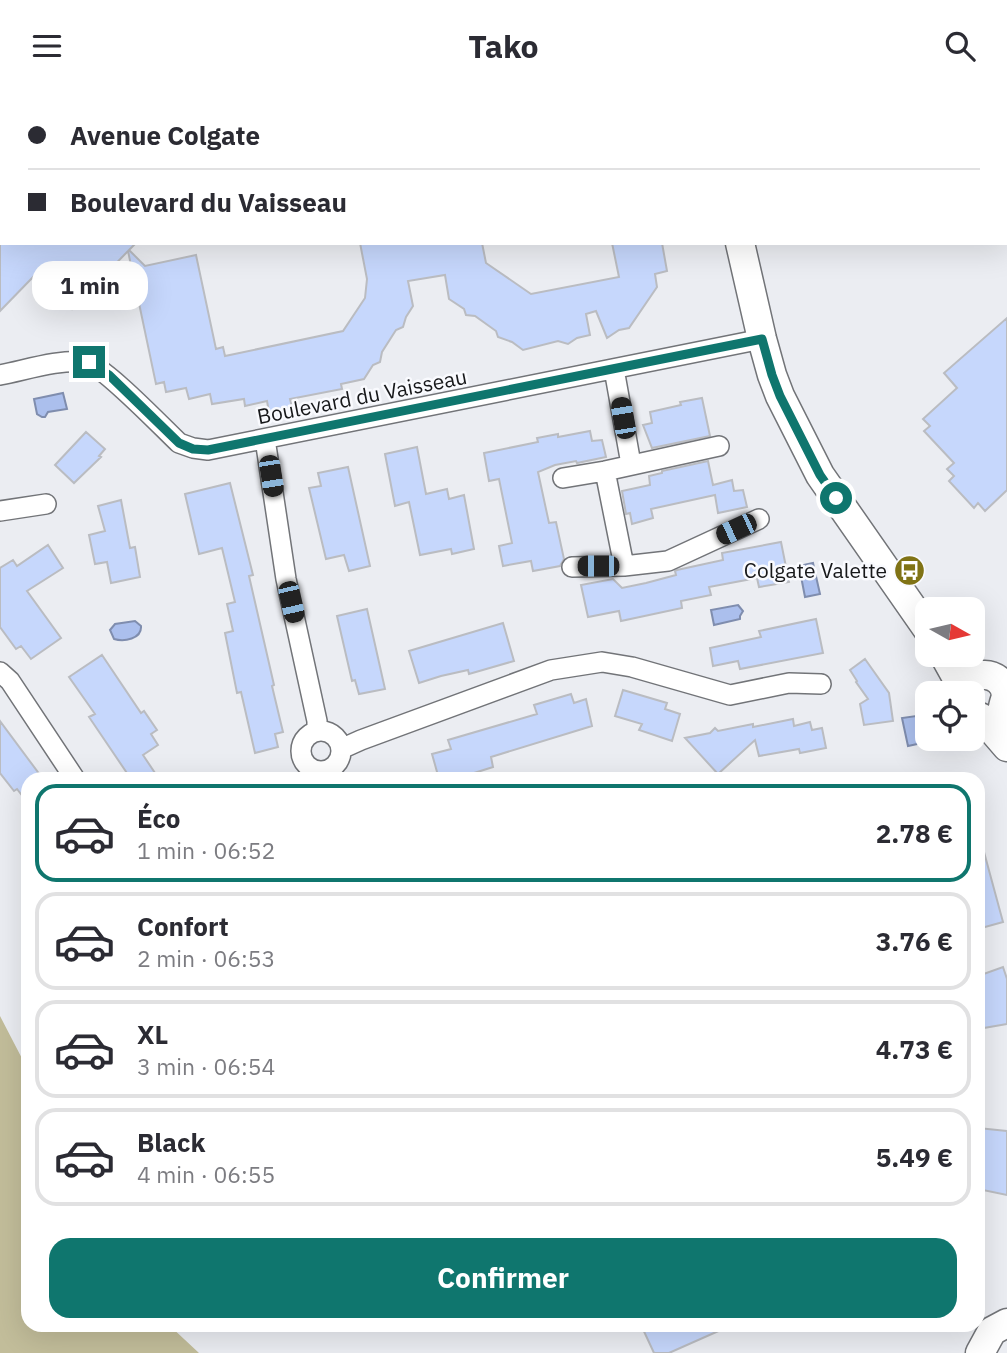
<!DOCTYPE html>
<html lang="fr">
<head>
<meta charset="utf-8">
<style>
	body { margin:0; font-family:"IBM Plex Sans",sans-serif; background:#f2f2f3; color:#2b2b33; height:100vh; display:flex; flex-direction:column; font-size:26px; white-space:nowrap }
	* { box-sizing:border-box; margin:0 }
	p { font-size:23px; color:#7c7c81 }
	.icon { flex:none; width:38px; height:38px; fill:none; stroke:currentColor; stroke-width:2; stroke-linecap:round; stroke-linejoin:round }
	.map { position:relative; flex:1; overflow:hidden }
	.sheet { position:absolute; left:21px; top:681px; width:964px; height:560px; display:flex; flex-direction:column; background:#fff; border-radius:21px; box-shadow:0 7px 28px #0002 }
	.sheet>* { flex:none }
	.guide { position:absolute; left:0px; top:0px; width:1008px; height:154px; box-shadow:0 7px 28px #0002; display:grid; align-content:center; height:154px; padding:0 28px; background:#fff }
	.needle { width:46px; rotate:98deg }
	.fabs { position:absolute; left:915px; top:506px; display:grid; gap:14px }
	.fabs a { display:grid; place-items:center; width:70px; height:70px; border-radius:14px; background:#fff; box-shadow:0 7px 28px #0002; font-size:35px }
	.end { position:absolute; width:32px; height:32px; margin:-16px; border:9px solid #0f766e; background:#fff; box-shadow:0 0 0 4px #fff }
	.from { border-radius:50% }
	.bubble { position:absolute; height:49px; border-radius:21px; background:#fff; box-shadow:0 7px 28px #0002; font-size:23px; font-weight:700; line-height:49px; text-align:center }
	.car { position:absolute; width:21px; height:42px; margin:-21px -10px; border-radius:9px; box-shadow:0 0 5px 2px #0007; background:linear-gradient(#222 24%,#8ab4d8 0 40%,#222 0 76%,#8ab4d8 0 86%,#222 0) }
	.guide b { display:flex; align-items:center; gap:24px; height:66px; font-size:26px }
	.guide b+b { border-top:2px solid #e1e1e2 }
	.guide i { width:18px; height:18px; background:#2b2b33 }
	ul { padding:12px 0 0; list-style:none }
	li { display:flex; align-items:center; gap:21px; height:98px; margin:0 14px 10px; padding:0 14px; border:4px solid #e1e1e2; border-radius:21px }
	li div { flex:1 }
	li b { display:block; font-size:26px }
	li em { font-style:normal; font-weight:700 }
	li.active { border-color:#0f766e }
	li>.icon { width:63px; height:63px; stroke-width:1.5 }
	.primary-button { display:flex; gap:14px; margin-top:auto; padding:14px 28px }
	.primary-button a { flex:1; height:80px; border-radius:21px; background:#0f766e; color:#fff; font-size:28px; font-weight:700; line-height:80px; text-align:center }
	header { display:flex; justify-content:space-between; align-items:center; height:91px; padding:0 28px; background:#fff; font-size:32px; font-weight:700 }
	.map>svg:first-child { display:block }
</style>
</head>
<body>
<header><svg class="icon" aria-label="menu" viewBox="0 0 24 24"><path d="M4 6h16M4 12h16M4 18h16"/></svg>Tako<svg class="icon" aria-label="search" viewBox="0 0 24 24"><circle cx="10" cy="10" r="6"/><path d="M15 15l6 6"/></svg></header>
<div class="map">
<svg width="1007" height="1262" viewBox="0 0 1007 1262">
	<rect width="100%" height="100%" fill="#ebedf2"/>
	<!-- green -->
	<path fill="#c2bd9a" d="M 0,925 L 28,979 L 28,1234 L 169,1234 L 199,1262 L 0,1262 Z"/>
	<!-- water -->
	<path fill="#abbfed" stroke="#7f8dae" stroke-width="2" d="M 63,302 L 67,318 L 48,321 L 45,326 L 42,326 L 37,323 L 34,308 Z
		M 813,472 L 820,503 L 805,506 L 799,475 Z
		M 738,514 L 743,520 L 740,525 L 740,528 L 714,534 L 711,519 Z
		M 135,530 L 141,535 C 142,548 124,551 114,548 L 110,539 L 115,533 Z
		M 916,625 L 922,652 L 908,655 L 902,627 Z"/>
	<!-- building -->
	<path fill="#c6d7fc" stroke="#babcc1" stroke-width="2" d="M 0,152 L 136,152 L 129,159 L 145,175 L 196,164 L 216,258 L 223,256 L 225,265 L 343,240 L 365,207 L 367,188 L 360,152 L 482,152 L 486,172 L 531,203 L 619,186 L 612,152 L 662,152 L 667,180 L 655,183 L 657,196 L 629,237 L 619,239 L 607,247 L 596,220 L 586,223 L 590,244 L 577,247 L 568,253 L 558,250 L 523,259 L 512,251 L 498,246 L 496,240 L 475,225 L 466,224 L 464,218 L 449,208 L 445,184 L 408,190 L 413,215 L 406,226 L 403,236 L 396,239 L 382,261 L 380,271 L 373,274 L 364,288 L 341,293 L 342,298 L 290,308 L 292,316 L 269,321 L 267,310 L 245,315 L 244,308 L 212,313 L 210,303 L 189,308 L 186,297 L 166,301 L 164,291 L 156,293 L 128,160 L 72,218 L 36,183 L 0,220 Z
		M 1007,227 L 1007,399 L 985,420 L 978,412 L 974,417 L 949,390 L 954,385 L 947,378 L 954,372 L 924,340 L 930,335 L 923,328 L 957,297 L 944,282 Z
		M 702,307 L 710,345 L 652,357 L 643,334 L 652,332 L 650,321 L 681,314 L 680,311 Z
		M 590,340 L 592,350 L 602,349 L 606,366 L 577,372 L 576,370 L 555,374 L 538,381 L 549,432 L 556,431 L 564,468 L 560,475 L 533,480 L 531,470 L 503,475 L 499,455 L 512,452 L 499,388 L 489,390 L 484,362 L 538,351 L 537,347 L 558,343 L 558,346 Z
		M 86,341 L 105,358 L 99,365 L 101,366 L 74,392 L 55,374 Z
		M 417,356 L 426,403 L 447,398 L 449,408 L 464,404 L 474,458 L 452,463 L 451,458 L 420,464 L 409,411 L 395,415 L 385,363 Z
		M 708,370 L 713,394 L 732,389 L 734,400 L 743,399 L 747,416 L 718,422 L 715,404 L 651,418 L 653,427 L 632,433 L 630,422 L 626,423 L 622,400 L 650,394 L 649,385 L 662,382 L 662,380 Z
		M 348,376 L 370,475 L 349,480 L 344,464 L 326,468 L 309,397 L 321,395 L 318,382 Z
		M 230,392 L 253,484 L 249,485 L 274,594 L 272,595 L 283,641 L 275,643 L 278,656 L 255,662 L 241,601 L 237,602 L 225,542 L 233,540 L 227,513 L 235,511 L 222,457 L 199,463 L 185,403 Z
		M 121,409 L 130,457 L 135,456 L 140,486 L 111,492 L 107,471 L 95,473 L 89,444 L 105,440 L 98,415 Z
		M 781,451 L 789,491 L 759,496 L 757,487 L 709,496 L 711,504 L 681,510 L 682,517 L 621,530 L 619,520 L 588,526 L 581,494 L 613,488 L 622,497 L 646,492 L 676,484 L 675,480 L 677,479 L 723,469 L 722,462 Z
		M 48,454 L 63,477 L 27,500 L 61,547 L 31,568 L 21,555 L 16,558 L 0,536 L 0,477 L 13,469 L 17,475 Z
		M 367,518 L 385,598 L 359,603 L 355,589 L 352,590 L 337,525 Z
		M 816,528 L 823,562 L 740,578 L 738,570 L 713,575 L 710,557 L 761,546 L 759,540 Z
		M 503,532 L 514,570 L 469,583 L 468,579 L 441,585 L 419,592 L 409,560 Z
		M 102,564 L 141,622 L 144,620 L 157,639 L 151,643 L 158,654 L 143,664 L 159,688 L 131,688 L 89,626 L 95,623 L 69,586 Z
		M 865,568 L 889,602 L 893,630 L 864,634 L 860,613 L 868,608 L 856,591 L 857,590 L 850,579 Z
		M 623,599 L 667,612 L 665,618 L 680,623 L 672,650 L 639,639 L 642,633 L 615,625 Z
		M 571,603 L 574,612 L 586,608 L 592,635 L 491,666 L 493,676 L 471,683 L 472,688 L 439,688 L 432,663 L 451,658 L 448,649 L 537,623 L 534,614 Z
		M 793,628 L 794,635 L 810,631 L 812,639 L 822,637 L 826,657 L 800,662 L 799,658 L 759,665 L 755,649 L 718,683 L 685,647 L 710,642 L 715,637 L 718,640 L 753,633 L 753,636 Z
		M 0,630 L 43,688 L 28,688 L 28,712 L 17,698 L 14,700 L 0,682 Z
		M 984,761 L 1003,831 L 978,838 L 978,762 Z
		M 1003,876 L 1007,888 L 1007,933 L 978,938 L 978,885 Z
		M 978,1037 L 1007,1040 L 1007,1104 L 978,1098 Z
		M 641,1234 L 732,1234 L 669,1262 L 654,1262 Z"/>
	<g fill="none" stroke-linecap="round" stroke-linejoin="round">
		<defs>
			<path id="street" d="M 614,278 L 631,373
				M 0,284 C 26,279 59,268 85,271 C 102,273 163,337 179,352 L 193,357 L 208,359 L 762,248
				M 265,348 L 286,488 L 317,630 L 317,640
				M 605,380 L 624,475
				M 563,387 L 605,380 L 719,355
				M 0,420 L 46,413
				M 572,476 L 624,475 L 668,470 L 759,428
				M 0,581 L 10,590 L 75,688
				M301 660a20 20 0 1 1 40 0a20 20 0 1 1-40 0Z
				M 341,658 L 361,649 L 551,579 L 602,571 L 632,576 L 730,604 L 789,592 L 821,593"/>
			<path id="secondary" d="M 707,0 L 707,2
				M 740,152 L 762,248 L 772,284 L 780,305 L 820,384 L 928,539
				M 944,564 L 964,600
				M 964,602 C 967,593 972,584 983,584 C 995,583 1006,593 1006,605 C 1006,606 1003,614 1003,616 C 1002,627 1006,640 1007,650
				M 973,623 L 982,627 L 1007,656
				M 980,1262 L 992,1240 L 1007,1232"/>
		</defs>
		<!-- street casing -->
		<use href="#street" stroke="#727478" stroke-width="22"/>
		<!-- secondary casing -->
		<use href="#secondary" stroke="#727478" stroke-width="31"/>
		<!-- street -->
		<use href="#street" stroke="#fff" stroke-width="19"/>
		<!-- secondary -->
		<use href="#secondary" stroke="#fff" stroke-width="28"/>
	</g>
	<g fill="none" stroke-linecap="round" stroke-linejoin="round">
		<!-- route -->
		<path stroke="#0f766e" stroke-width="9" d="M 89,271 L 109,284 L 179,352 L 193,358 L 208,359 L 762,248 L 772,284 L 780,305 L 820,384 L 836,407"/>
	</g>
	<!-- icons -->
	<defs>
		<symbol id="bus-disc" viewBox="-11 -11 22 22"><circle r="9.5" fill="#807315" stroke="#f9fafe"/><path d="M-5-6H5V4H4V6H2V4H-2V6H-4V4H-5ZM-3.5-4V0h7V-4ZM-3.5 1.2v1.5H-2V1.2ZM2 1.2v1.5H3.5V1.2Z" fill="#fff"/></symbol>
	</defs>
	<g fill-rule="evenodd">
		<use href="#bus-disc" x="892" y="462" width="35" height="35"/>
	</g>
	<g text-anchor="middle" stroke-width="5" stroke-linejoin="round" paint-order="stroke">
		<!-- street labels -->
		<g font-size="21" fill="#17181a" stroke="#f9fafe">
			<text transform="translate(362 306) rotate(-11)" y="7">Boulevard du Vaisseau</text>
		</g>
		<!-- poi labels -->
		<g font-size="21" fill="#17181a" stroke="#f9fafe" text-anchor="end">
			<text x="887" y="487">Colgate Valette</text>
		</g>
	</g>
</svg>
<div class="fabs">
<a><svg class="needle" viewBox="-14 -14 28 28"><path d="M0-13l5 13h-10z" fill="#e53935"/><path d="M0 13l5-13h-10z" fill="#7c7c81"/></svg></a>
<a><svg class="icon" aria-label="locate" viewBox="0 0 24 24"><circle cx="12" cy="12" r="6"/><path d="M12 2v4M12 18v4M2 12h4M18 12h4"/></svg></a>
</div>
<i class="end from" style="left:836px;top:407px"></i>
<i class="end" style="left:89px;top:271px"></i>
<div class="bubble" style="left:32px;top:170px;width:116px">1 min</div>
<i class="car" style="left:623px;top:327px;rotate:350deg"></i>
<i class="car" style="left:271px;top:385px;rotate:171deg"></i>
<i class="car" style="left:736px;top:438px;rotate:245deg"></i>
<i class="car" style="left:598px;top:475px;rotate:270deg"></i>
<i class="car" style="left:291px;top:511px;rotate:167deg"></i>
<div class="guide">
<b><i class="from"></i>Avenue Colgate</b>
<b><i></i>Boulevard du Vaisseau</b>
</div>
<section class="sheet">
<ul>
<li class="active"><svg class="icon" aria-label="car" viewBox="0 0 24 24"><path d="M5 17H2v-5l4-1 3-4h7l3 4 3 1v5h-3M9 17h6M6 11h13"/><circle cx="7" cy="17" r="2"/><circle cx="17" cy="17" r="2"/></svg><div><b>Éco</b><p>1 min · 06:52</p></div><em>2.78 €</em></li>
<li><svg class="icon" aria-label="car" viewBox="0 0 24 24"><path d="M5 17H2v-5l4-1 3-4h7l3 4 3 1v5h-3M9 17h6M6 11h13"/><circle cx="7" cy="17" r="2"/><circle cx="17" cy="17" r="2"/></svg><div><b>Confort</b><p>2 min · 06:53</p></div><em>3.76 €</em></li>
<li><svg class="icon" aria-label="car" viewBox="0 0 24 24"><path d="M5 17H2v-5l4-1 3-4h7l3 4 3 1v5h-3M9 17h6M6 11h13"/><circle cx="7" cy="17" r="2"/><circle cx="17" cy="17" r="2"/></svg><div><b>XL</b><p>3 min · 06:54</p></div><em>4.73 €</em></li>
<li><svg class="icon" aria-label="car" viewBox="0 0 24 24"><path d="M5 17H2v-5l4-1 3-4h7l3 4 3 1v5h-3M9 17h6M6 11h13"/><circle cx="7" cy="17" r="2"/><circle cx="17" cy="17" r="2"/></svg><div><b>Black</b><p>4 min · 06:55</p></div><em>5.49 €</em></li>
</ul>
<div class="primary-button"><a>Confirmer</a></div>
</section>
</div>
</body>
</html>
